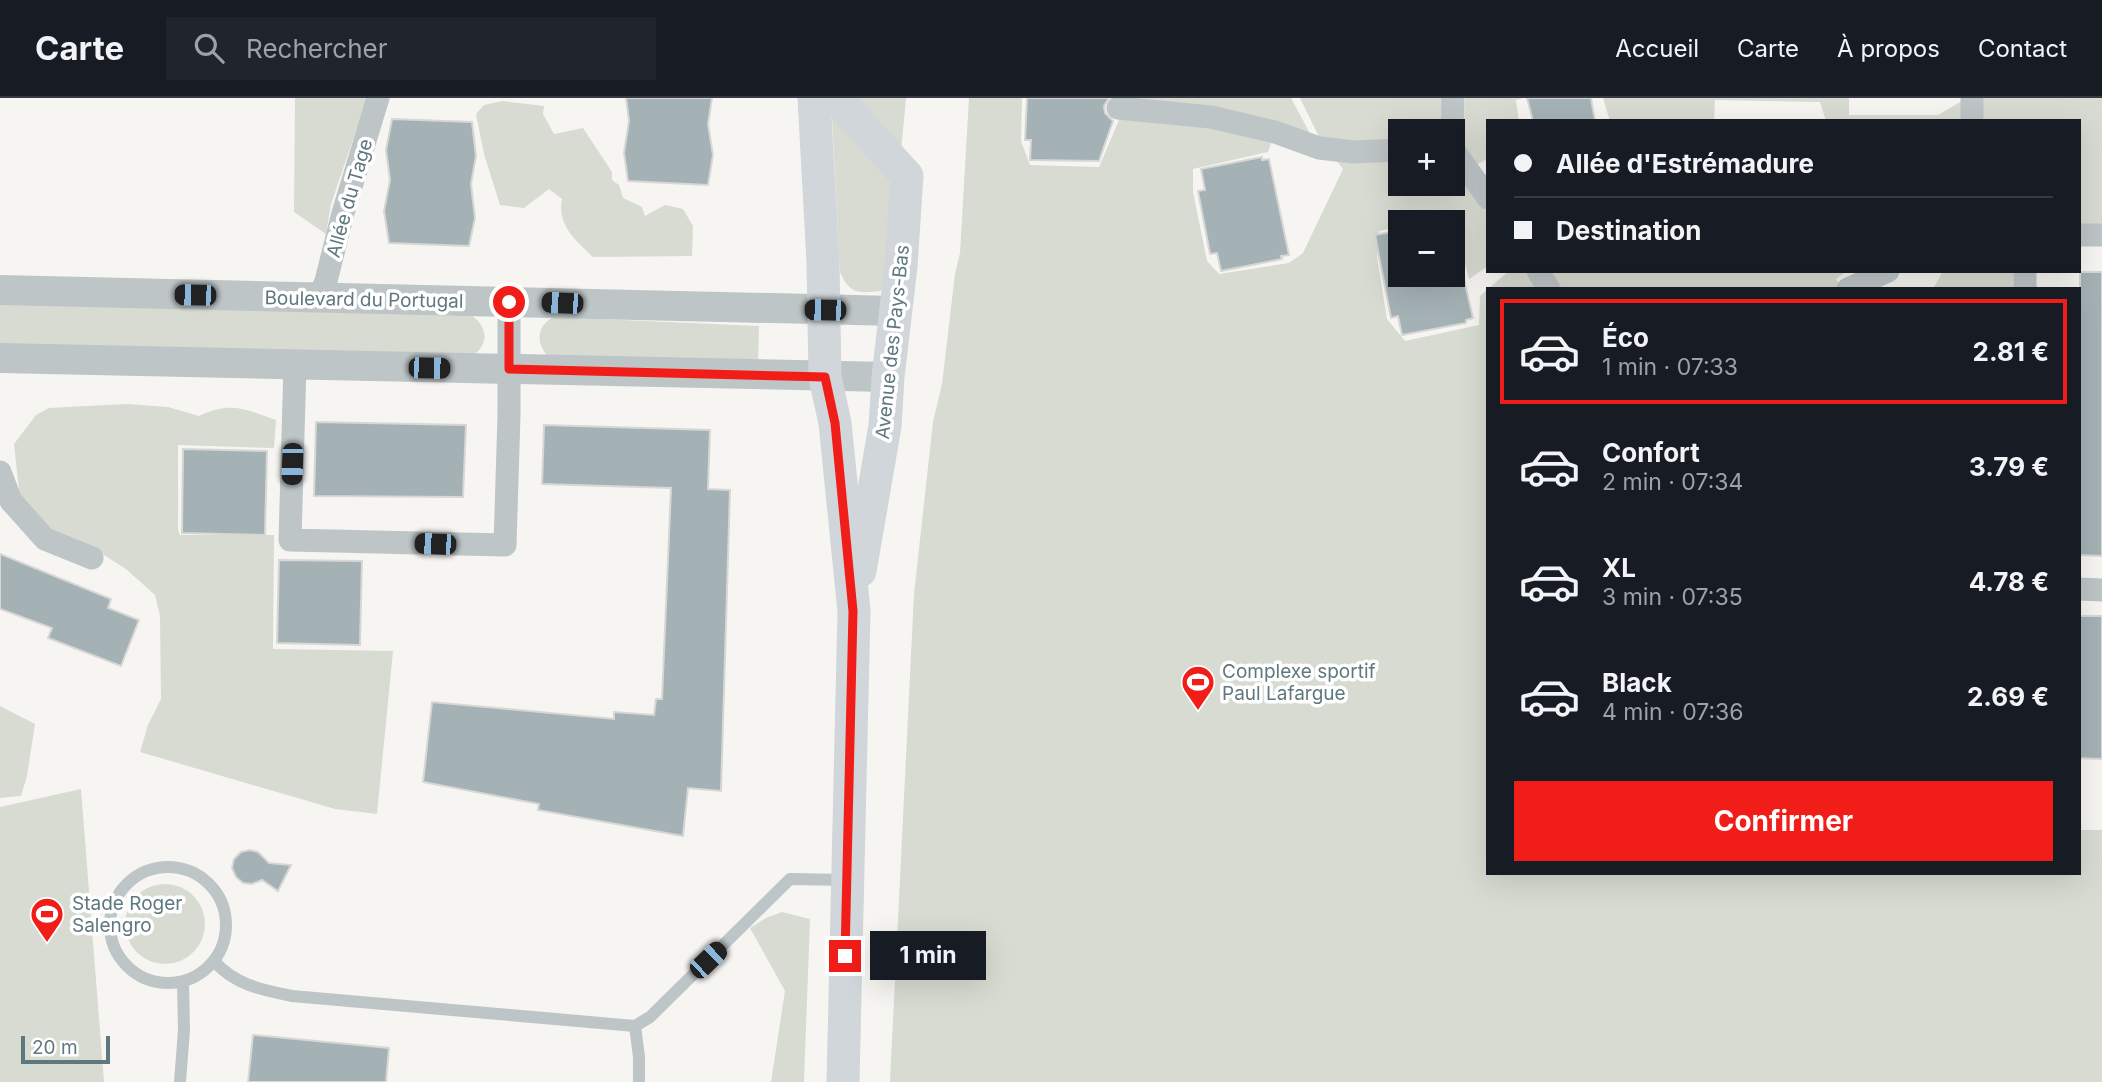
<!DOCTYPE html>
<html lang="fr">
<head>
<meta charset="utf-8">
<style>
	body { margin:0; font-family:Inter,sans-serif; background:#20242c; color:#f1f3f6; height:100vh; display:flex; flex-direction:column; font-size:26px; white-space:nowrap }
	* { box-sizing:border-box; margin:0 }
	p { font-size:23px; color:#9ea1a6 }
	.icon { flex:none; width:38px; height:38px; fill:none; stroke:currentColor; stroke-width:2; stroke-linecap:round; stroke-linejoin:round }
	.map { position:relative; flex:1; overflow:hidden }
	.details { position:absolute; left:1486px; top:189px; width:595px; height:588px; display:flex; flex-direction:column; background:#171b24; border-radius:0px; box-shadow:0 7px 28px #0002 }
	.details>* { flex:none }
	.banner { position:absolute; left:1486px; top:21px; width:595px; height:154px; border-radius:0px; box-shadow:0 7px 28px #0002; display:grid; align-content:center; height:154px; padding:0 28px; background:#171b24 }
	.tools { position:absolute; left:1388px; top:21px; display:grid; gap:14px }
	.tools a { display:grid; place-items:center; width:77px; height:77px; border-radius:0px; background:#171b24; box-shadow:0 7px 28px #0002; font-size:35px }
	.scale { position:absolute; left:21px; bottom:18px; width:89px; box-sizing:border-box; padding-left:7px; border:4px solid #5f787f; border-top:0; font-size:19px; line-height:24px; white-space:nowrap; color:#5f787f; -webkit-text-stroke:5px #fff; paint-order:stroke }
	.end { position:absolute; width:32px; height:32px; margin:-16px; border:9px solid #f01d18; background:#fff; box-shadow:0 0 0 4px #fff }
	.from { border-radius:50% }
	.bubble { position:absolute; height:49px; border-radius:0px; background:#171b24; box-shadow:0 7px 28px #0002; font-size:23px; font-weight:700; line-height:49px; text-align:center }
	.car { position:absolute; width:21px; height:42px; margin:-21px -10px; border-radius:9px; box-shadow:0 0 5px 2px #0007; background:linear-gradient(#222 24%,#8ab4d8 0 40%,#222 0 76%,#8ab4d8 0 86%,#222 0) }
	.banner b { display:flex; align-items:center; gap:24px; height:66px; font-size:26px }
	.banner b+b { border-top:2px solid #363941 }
	.banner i { width:18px; height:18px; background:#f1f3f6 }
	ul { padding:12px 0 0; list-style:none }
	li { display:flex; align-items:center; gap:21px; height:105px; margin:0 14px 10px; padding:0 14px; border:4px solid transparent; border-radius:0px }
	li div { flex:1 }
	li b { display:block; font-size:26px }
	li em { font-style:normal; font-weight:700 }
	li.on { border-color:#f01d18 }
	li>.icon { width:63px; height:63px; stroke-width:1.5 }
	.cta { display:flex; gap:14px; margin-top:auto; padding:14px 28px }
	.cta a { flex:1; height:80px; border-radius:0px; background:#f01d18; color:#fff; font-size:28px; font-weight:700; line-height:80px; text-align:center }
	header { display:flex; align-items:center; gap:42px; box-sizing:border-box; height:98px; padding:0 35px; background:#171b24; border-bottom:2px solid #363941 }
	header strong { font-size:33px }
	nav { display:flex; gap:38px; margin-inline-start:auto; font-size:24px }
	.search { width:490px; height:63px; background:#20242c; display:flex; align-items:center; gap:18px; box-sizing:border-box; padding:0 24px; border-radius:0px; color:#9ea1a6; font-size:26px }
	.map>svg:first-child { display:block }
</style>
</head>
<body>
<header>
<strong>Carte</strong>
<div class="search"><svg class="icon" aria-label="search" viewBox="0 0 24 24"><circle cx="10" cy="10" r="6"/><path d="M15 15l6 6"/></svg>Rechercher</div>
<nav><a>Accueil</a><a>Carte</a><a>À propos</a><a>Contact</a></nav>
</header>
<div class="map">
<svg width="2102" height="984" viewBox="0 0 2102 984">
	<rect width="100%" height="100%" fill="#f6f5f2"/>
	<!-- green -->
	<path fill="#d7dbd1" d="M 295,0 L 367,0 L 331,106 L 326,136 L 294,114 Z
		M 831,0 L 906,0 L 889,182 L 881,193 C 859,195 850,197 840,174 Z
		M 969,0 L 1022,0 L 1021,43 L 1030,67 L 1099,69 L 1122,15 L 1185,19 L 1272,42 L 1268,54 L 1193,71 L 1193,94 L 1207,163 L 1219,176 L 1289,165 L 1303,155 L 1343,71 L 1320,41 L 1300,0 L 1446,0 L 1447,33 L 1400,33 L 1400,86 L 1452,86 L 1453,49 L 1487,111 L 1487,169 L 1469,181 L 1454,121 C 1436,119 1418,124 1400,124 L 1400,129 L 1379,133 L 1377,159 L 1387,221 L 1405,243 L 1479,227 L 1480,198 L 1487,192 L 1488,775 L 2079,775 L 2079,732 L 2102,732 L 2102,984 L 890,984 L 914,496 L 933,324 L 942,286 L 955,176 L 960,155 Z
		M 1118,0 L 1291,0 L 1313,41 Z
		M 1465,0 L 1523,0 L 1516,2 L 1519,23 L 1488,23 L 1487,61 L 1474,68 L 1463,47 Z
		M 1603,0 L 1849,0 L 1849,17 L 1938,17 L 1967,0 L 2102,0 L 2102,128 L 2079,128 L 2079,23 L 1826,23 L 1820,4 L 1715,2 L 1714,23 L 1610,23 Z
		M 502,3 L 544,8 L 543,16 L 554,36 L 583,30 L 612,74 L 612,82 L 619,87 L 623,100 L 642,109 L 645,118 L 665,107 L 683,111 L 693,128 L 692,158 L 593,159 C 575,142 557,127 562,101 L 549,91 L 524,110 L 500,107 L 484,56 L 476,16 L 484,7 Z
		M 1509,173 L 1530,173 L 1543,191 L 1488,191 Z
		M 1547,173 L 1847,173 L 1836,181 L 1842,191 L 1559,191 Z
		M 1943,173 L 2014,173 L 2013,191 L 1933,191 Z
		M 0,204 L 471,217 C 486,227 490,244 475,256 L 0,248 Z
		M 554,219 L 759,228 L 758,266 L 550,260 C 535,247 536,227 554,219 Z
		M 127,306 L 168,309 L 199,318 C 230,303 245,311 276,322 L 274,350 L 178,347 L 178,432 L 180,437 L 274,437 L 273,551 L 393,553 L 377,716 L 335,711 L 140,654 L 148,627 L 161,601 L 160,518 L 155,497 L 126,471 L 104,457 L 49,431 L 20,401 L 14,346 L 36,317 L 49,310 Z
		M 0,608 L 35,626 L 27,678 L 21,698 L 0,700 Z
		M 81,691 L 104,984 L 0,984 L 0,709 Z
		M125 826a40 40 0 1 1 80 0a40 40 0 1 1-80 0Z
		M 782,814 L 810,821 L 804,984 L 771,984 L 785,893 L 750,830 L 766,820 Z"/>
	<!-- building -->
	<path fill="#a5b2b5" stroke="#d7d7d5" stroke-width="2" d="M 626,0 L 712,0 L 708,26 L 713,57 L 708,87 L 628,83 L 624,55 L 629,23 Z
		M 1027,0 L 1109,0 L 1104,8 L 1105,15 L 1113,23 L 1099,63 L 1030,62 L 1031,42 L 1025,42 Z
		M 1527,0 L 1591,0 L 1595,23 L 1533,23 Z
		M 392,21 L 472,24 L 476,58 L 471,86 L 475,120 L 469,148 L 389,145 L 384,113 L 390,82 L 386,52 Z
		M 1262,59 L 1262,62 L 1269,61 L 1289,157 L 1281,158 L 1282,161 L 1221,173 L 1217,155 L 1210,156 L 1198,93 L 1205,92 L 1201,71 Z
		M 1400,132 L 1400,177 L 1463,177 L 1473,220 L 1466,222 L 1466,225 L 1402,237 L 1398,218 L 1391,220 L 1375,137 Z
		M 2080,174 L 2102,174 L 2102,458 L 2079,457 Z
		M 316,324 L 466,327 L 463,399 L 314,398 Z
		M 544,327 L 710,332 L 708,391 L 730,392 L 721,693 L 688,690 L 683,738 L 538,712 L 539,706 L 423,684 L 432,604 L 614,621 L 614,614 L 654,617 L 656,601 L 662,601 L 671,390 L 542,386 Z
		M 183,351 L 267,353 L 265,437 L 182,435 Z
		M 0,456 L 111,501 L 108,510 L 139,522 L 121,568 L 48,540 L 52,530 L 0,511 Z
		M 279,462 L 362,463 L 360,547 L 277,545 Z
		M 2079,518 L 2102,518 L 2102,661 L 2079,660 Z
		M 250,752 L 258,754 L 269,765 L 291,767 L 278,793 L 262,782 L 252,786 L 243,785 L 236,779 L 232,770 L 234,761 L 241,754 Z
		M 253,937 L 389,950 L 386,984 L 248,984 Z"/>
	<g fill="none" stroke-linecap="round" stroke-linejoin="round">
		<!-- service -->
		<path stroke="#bec5c7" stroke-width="12" d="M110 827a58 58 0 1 1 116 0a58 58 0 1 1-116 0Z
			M 214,863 C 235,887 262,892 292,898 L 635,928
			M 180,984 L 184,932 L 183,884
			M 639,984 L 639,959 L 635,928 L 650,919 L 790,781 L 846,782"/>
		<!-- minor -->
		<path stroke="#bec5c7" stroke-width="23" d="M 1972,0 L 1972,23
			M 1118,10 L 1211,19 L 1275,34 L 1319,50 L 1354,54 L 1400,52
			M 1452,49 L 1453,0
			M 1452,50 L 1488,100
			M 2079,137 L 2102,137
			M 1538,173 L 1549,191
			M 1848,191 L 1888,173
			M 2025,191 L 2025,173
			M 319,200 L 326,183 L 343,115 L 378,0
			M 295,267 L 290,442 L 505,447 L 509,317 L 509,204
			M 0,374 L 11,403 L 45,441 L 92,460
			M 2079,491 L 2102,492"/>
		<!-- tertiary -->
		<path stroke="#bec5c7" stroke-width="30" d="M 0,192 L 896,213
			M 0,260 L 888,279"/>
		<!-- secondary -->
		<path stroke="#d0d6d9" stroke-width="33" d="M 814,0 L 823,164 L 825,279 L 835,325 L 854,513 L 843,984
			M 836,0 L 907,78 L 901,168 L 888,279 L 885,328 L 860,473"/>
	</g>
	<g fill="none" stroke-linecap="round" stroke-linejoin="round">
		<!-- route -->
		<path stroke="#f01d18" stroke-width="9" d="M 509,204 L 509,271 L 825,279 L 835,325 L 853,513 L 845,858"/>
	</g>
	<!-- icons -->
	<defs>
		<symbol id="stadium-pin" viewBox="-11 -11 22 30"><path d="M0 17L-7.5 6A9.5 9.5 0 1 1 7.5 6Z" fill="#f01d18" stroke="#fff"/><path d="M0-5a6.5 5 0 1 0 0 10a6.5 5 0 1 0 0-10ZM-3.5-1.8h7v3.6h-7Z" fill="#fff"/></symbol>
	</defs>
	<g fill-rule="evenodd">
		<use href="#stadium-pin" x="1179" y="565" width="38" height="52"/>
		<use href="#stadium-pin" x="28" y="797" width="38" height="52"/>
	</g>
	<g text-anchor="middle" stroke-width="7" stroke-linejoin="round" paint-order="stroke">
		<!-- street labels -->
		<g font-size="19" fill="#5f787f" stroke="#fff">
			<text transform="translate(349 100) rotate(-74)" y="7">Allée du Tage</text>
			<text transform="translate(364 201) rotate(1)" y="7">Boulevard du Portugal</text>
			<text transform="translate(892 244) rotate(-84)" y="7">Avenue des Pays-Bas</text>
		</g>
		<!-- poi labels -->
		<g font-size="19" fill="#5f787f" stroke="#fff" text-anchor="start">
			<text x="1222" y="580">Complexe sportif<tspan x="1222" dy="22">Paul Lafargue</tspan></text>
			<text x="72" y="812">Stade Roger<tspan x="72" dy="22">Salengro</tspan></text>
		</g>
	</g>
</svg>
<div class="tools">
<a>+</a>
<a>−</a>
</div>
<div class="scale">20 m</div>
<i class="end from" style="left:509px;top:204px"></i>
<i class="end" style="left:845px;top:858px"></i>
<div class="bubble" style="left:870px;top:833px;width:116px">1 min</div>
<i class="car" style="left:195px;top:197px;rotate:271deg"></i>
<i class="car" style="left:562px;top:205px;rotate:272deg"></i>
<i class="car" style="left:825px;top:212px;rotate:271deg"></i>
<i class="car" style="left:429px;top:270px;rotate:91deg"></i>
<i class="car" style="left:292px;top:366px;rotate:182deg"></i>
<i class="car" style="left:435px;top:446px;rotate:272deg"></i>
<i class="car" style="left:708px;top:862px;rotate:46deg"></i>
<div class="banner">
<b><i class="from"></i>Allée d'Estrémadure</b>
<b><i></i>Destination</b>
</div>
<section class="details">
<ul>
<li class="on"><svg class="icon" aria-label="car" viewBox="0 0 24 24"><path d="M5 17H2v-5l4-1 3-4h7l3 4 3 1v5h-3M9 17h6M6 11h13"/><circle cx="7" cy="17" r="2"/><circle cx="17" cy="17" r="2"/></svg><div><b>Éco</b><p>1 min · 07:33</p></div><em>2.81 €</em></li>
<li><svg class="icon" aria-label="car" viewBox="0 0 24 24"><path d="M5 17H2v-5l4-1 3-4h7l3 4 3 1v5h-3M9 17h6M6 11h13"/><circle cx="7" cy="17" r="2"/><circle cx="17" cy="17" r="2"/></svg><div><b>Confort</b><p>2 min · 07:34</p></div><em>3.79 €</em></li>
<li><svg class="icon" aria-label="car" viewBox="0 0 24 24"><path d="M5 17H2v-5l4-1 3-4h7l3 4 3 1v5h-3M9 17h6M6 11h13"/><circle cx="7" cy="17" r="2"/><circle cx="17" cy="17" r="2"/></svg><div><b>XL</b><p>3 min · 07:35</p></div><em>4.78 €</em></li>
<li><svg class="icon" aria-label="car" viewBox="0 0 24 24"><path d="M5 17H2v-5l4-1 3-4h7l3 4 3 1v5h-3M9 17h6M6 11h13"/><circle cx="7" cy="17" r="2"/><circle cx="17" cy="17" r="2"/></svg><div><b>Black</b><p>4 min · 07:36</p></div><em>2.69 €</em></li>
</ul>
<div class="cta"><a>Confirmer</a></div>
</section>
</div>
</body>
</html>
